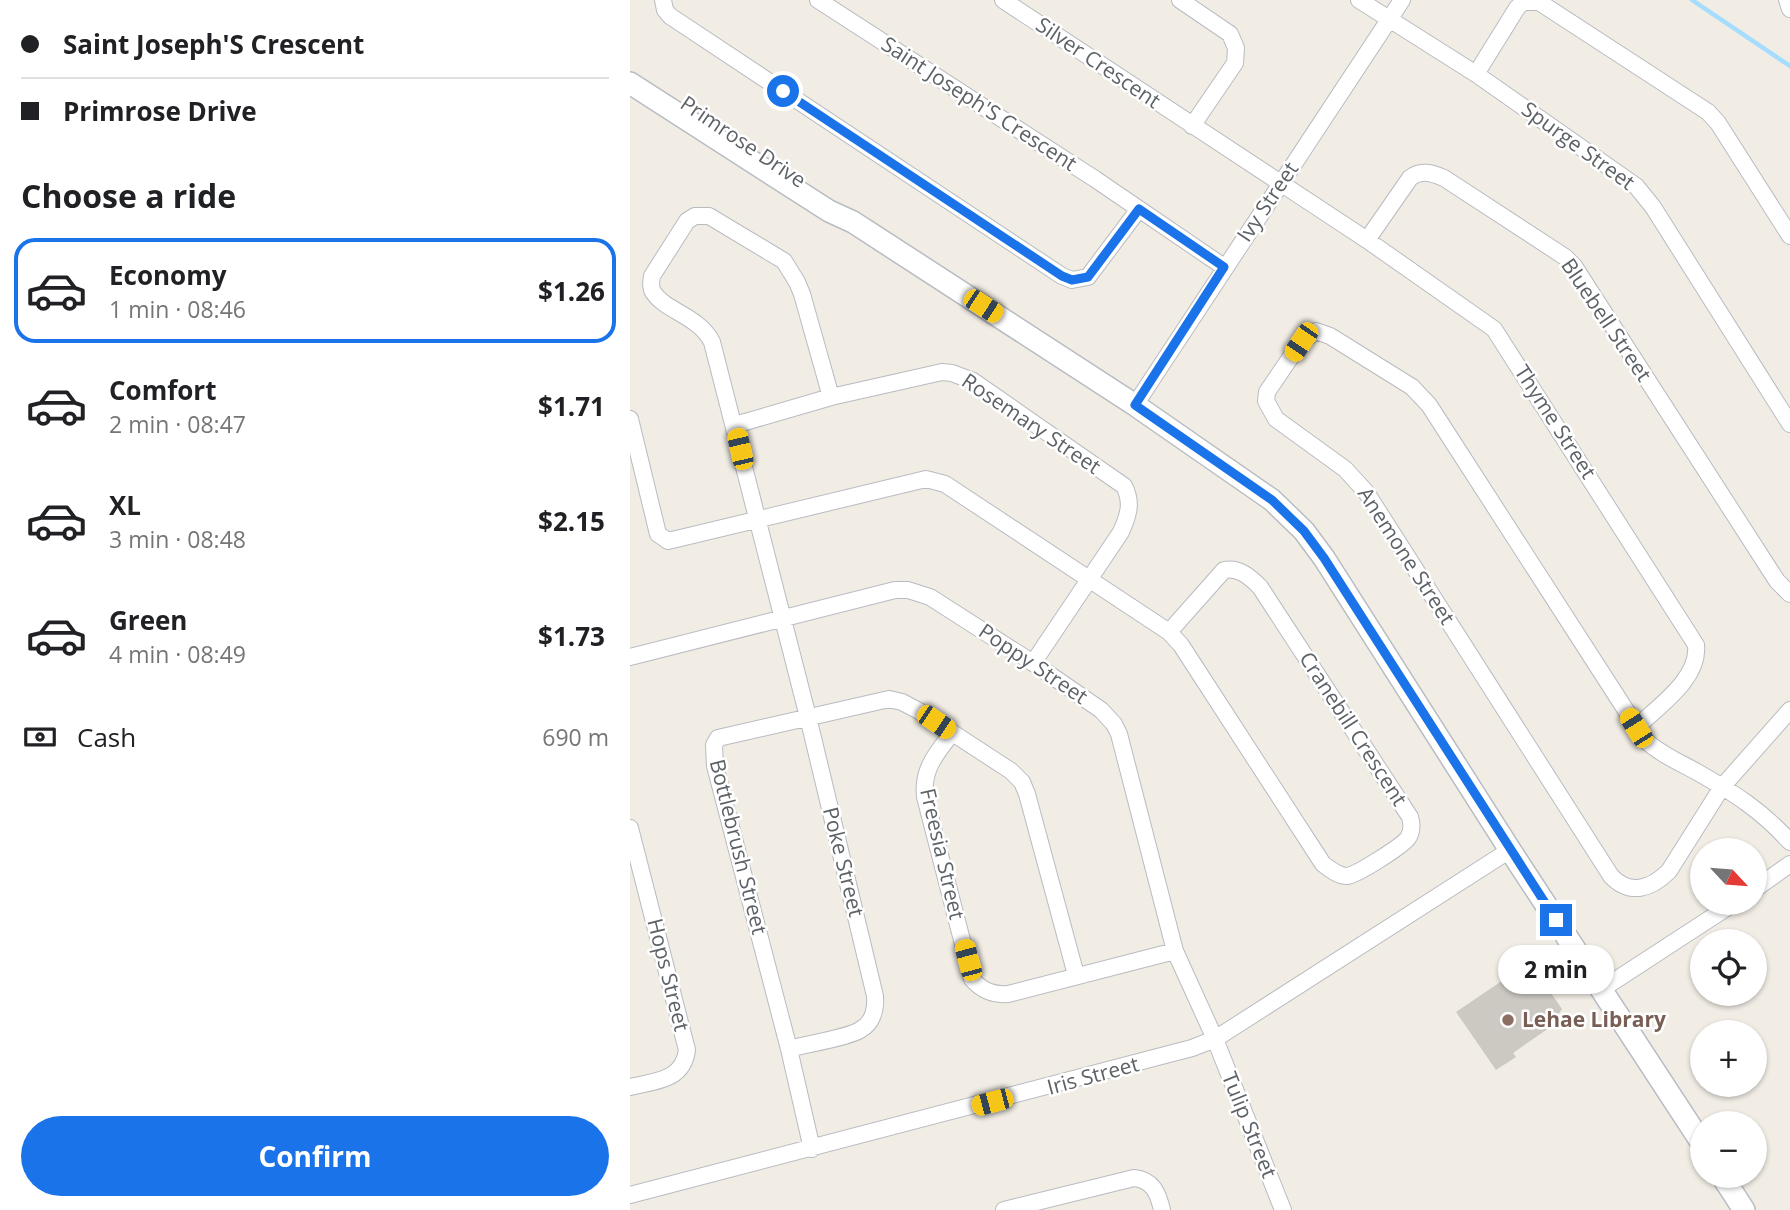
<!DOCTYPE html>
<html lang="en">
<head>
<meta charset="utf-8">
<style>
	body { margin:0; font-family:"Open Sans",sans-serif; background:#f6f6f6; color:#202124; height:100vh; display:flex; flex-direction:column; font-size:26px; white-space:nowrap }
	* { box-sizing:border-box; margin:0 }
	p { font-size:23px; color:#757577 }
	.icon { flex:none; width:38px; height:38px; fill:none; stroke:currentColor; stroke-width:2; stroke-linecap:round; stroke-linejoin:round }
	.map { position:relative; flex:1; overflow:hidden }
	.sheet { display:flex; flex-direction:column; background:#fff; width:630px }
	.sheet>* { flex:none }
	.top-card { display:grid; align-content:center; height:154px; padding:0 21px; background:#fff }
	.needle { width:46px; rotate:116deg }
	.tools { position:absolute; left:1060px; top:838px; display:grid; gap:14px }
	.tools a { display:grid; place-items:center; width:77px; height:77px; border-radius:50%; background:#fff; box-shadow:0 2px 5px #0004; font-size:35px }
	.end { position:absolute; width:32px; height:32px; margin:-16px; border:9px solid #1a73e8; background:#fff; box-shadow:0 0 0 4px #fff }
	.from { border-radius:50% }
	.bubble { position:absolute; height:49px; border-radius:24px; background:#fff; box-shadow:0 2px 5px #0004; font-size:23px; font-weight:700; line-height:49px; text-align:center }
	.car { position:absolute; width:21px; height:42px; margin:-21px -10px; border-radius:9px; box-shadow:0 0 5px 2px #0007; background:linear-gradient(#f5c518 24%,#345 0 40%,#f5c518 0 76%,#345 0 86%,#f5c518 0) }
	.top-card b { display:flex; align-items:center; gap:24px; height:66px; font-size:26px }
	.top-card b+b { border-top:2px solid #e0e0e0 }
	.top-card i { width:18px; height:18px; background:#202124 }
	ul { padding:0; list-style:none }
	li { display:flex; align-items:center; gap:21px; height:105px; margin:0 14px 10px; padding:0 7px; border:4px solid transparent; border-radius:21px }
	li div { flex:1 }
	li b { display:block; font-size:26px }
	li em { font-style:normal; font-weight:700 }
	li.selected { border-color:#1a73e8 }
	li>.icon { width:63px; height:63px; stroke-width:1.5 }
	h2 { padding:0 21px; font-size:32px; line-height:84px }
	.pay { display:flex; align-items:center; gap:18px; height:77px; padding:0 21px; font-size:26px }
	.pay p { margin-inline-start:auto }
	.button { display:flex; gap:14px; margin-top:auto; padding:14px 21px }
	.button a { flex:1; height:80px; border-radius:42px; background:#1a73e8; color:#fff; font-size:28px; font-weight:700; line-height:80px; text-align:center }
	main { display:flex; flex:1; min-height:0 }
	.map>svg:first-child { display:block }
</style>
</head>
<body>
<main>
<section class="sheet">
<div class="top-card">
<b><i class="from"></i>Saint Joseph'S Crescent</b>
<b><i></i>Primrose Drive</b>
</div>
<h2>Choose a ride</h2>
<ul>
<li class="selected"><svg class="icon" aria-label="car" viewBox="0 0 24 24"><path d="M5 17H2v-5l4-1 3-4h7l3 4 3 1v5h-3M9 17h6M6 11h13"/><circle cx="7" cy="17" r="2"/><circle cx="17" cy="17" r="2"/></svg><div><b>Economy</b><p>1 min · 08:46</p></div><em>$1.26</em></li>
<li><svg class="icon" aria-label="car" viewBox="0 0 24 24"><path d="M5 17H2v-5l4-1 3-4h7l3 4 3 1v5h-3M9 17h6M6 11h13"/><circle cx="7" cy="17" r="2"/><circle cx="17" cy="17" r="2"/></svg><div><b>Comfort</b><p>2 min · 08:47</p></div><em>$1.71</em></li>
<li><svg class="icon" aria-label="car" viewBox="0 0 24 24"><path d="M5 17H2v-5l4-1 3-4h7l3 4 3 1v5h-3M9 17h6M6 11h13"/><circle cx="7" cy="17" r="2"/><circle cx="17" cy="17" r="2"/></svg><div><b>XL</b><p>3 min · 08:48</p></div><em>$2.15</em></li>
<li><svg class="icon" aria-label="car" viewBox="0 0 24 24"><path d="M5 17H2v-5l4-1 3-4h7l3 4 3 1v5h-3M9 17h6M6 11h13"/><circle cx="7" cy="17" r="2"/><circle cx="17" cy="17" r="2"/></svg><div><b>Green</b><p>4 min · 08:49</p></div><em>$1.73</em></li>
</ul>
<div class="pay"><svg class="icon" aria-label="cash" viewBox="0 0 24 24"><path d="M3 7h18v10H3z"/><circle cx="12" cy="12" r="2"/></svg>Cash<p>690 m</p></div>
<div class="button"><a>Confirm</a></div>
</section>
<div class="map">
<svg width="1160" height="1210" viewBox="0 0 1160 1210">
	<rect width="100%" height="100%" fill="#f1ede5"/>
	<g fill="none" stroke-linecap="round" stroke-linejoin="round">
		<!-- stream -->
		<path stroke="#a6ddff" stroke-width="4.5" d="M 1062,0 L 1160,66"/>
	</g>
	<!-- building -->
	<path fill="#ccc8c2" d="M 885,972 L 895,987 L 910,977 L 932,1009 L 919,1028 L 883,1053 L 886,1057 L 866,1070 L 826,1012 Z"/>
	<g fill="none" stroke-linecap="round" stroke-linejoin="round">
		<defs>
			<path id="street" d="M 33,0 L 35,10 L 40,16 L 432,276 L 442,280 L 458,277 L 509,209
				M 188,0 L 465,179 L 594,267
				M 373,0 L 737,240 L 864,329 L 1066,645 C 1070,679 1027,707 1006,728
				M 550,0 L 600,34 L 606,48 L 605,63 L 562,126
				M 729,0 L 846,74 L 1006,186 L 1023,207 L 1160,424
				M 1157,0 L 1160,9
				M 846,74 L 887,8 L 893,2 L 909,2 L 1078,112 L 1088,123 L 1160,236
				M 737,240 L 780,178 C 791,169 802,173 814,178 L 935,257 L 944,266 L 1147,581 L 1160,594
				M 505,405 L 772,0
				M 0,419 L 28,534 L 38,541 L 296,479 L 315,484 L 539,632 L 551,645 L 693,864 C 700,869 708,876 717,876 C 727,875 772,846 778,838 C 782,832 782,824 780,817 L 630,587 C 620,577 609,567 594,570 L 539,632
				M 105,425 L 201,397 L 312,372 L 322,373 L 343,381 L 494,486 C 503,503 498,516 491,532 L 403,663
				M 0,657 L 265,590 L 278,590 L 300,597 L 403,663 L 471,710 L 484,724 L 489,734 L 545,951 L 585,1039 L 653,1210
				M 1160,710 L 1092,787 L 1039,871 C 1021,889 1000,896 981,876 L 736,492 L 715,469 L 646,419 L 636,401 L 637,392 L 671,342 L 686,331 L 700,336 L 782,387 L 799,405 L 1015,740 C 1030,754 1049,762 1067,772 C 1104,793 1131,810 1160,842
				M 322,733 C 306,754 292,769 295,797 L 342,979 C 352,991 363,995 378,994 L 545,951
				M 0,828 L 57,1050 C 53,1081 25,1081 0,1087
				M 1125,889 L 1160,864
				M 972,989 L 1104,903
				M 159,1049 C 176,1044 217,1038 230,1030 C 243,1023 246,1009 245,996 L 178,717 L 82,342 C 68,315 36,312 23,292 C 20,287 21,281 22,276 L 57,221 L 65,216 L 79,216 L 154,261 L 167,282 L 172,294 L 201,397
				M 182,1149 L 159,1049 L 85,766 L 84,745 L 88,738 L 259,699 L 272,702 L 289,711 L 381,771 L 392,782 L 397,794 L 446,975
				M 0,1195 L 562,1048 L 585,1039 L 880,850
				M 374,1210 L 504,1178 C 523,1180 528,1193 532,1210"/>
			<path id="secondary" d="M 0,83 L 199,211 L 223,222 L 505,405 L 642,500 L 674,531 L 694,558 L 880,850 L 1073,1145
				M 1092,1176 L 1114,1210"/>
		</defs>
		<!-- street casing -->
		<use href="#street" stroke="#b8bbc0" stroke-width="18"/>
		<!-- secondary casing -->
		<use href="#secondary" stroke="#b8bcc2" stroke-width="24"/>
		<!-- street -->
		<use href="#street" stroke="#fff" stroke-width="16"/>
		<!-- secondary -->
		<use href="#secondary" stroke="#fff" stroke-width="21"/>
	</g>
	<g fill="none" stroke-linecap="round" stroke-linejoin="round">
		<!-- route -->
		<path stroke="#1a73e8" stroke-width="9" d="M 153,91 L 432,276 L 442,280 L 458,277 L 509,209 L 594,267 L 505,405 L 642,500 L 674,531 L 694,558 L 926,920"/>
	</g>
	<!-- markers -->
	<circle fill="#8d6e63" stroke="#fff" stroke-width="2.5" cx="878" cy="1020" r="7"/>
	<g text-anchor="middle" stroke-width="5" stroke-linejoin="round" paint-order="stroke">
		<!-- street labels -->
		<g font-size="21" fill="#5d6267" stroke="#fff">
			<text transform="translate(468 63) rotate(34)" y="7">Silver Crescent</text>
			<text transform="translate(349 104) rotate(33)" y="7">Saint Joseph'S Crescent</text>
			<text transform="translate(113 142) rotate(34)" y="7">Primrose Drive</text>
			<text transform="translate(948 146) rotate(36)" y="7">Spurge Street</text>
			<text transform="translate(638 202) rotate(-56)" y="7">Ivy Street</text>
			<text transform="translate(976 320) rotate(56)" y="7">Bluebell Street</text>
			<text transform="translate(925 422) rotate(57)" y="7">Thyme Street</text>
			<text transform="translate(401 424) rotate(34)" y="7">Rosemary Street</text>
			<text transform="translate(776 556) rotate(57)" y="7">Anemone Street</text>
			<text transform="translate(403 664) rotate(34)" y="7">Poppy Street</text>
			<text transform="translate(723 729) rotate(57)" y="7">Cranebill Crescent</text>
			<text transform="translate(108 847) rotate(76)" y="7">Bottlebrush Street</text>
			<text transform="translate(312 854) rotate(77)" y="7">Freesia Street</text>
			<text transform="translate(213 862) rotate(76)" y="7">Poke Street</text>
			<text transform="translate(38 975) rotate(76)" y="7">Hops Street</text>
			<text transform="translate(463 1076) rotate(-15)" y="7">Iris Street</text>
			<text transform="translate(619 1125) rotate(68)" y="7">Tulip Street</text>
		</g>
		<!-- education labels -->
		<g font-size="21" font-weight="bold" fill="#785e54" stroke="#fff" text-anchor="start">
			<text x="892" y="1027">Lehae Library</text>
		</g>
	</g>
</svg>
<div class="tools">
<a><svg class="needle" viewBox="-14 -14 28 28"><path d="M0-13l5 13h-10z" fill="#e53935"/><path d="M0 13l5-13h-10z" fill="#757577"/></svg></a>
<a><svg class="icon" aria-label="locate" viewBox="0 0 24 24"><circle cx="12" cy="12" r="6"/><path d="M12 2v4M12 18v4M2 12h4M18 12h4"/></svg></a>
<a>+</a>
<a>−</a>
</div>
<i class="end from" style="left:153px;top:91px"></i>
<i class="end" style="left:926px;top:920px"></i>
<div class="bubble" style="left:868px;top:945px;width:116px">2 min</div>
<i class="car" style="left:353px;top:306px;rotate:123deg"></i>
<i class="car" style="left:671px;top:342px;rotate:214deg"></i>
<i class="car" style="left:110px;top:449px;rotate:347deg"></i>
<i class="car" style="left:306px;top:722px;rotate:124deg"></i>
<i class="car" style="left:1006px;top:728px;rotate:328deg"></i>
<i class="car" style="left:338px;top:960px;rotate:345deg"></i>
<i class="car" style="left:362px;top:1102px;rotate:255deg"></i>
</div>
</main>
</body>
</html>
